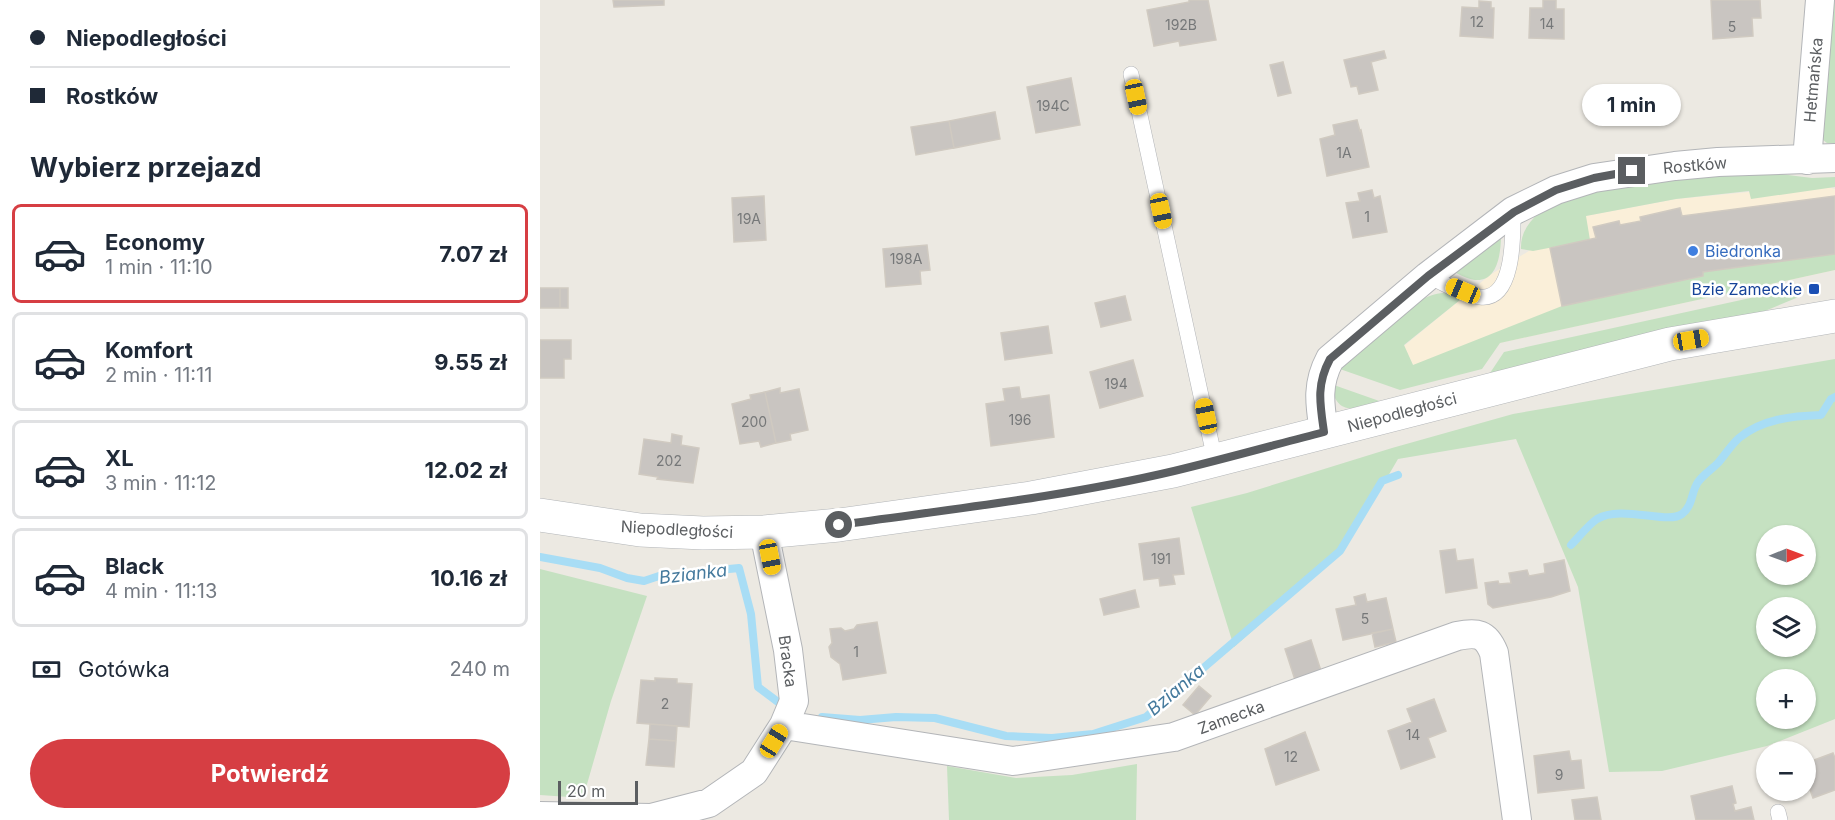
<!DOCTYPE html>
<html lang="pl">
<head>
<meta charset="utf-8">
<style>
	body { margin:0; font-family:Inter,sans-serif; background:#f2f2f3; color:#1f2937; height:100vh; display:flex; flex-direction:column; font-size:22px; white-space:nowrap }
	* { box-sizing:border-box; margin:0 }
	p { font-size:20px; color:#747a83 }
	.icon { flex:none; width:33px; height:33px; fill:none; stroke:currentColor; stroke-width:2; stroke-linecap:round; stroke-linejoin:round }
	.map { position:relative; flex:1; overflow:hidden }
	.drawer { display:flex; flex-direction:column; background:#fff; width:540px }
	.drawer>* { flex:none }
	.top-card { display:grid; align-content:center; height:132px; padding:0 30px; background:#fff }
	.needle { width:39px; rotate:89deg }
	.tools { position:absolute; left:1216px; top:525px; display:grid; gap:12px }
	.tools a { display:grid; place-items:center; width:60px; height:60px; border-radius:50%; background:#fff; box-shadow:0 2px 4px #0004; font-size:30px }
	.scale { position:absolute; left:18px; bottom:15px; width:80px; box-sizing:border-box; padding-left:6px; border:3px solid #5b5e61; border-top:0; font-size:16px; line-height:21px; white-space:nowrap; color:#5b5e61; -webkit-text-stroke:4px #fff; paint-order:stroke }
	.end { position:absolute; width:27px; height:27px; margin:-14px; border:8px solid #5b5e61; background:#fff; box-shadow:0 0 0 3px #fff }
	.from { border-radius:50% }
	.bubble { position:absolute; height:42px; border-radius:21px; background:#fff; box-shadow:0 2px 4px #0004; font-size:20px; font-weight:700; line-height:42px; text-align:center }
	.car { position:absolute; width:18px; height:36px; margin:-18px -9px; border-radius:8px; box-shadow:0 0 4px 2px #0007; background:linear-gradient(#f5c518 24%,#345 0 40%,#f5c518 0 76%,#345 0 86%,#f5c518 0) }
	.top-card b { display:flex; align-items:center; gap:21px; height:57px; font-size:22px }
	.top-card b+b { border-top:2px solid #e0e1e3 }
	.top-card i { width:15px; height:15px; background:#1f2937 }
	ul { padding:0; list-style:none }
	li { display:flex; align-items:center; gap:18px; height:99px; margin:0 12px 9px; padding:0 18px; border:3px solid #e0e1e3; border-radius:9px }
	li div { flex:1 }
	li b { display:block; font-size:22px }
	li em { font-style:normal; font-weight:700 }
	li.current { border-color:#d63e43 }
	li>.icon { width:54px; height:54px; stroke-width:1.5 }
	h2 { padding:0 30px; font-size:27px; line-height:72px }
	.pay { display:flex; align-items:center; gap:15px; height:66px; padding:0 30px; font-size:22px }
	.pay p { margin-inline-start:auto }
	.cta { display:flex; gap:12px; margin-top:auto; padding:12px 30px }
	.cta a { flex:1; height:69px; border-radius:36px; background:#d63e43; color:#fff; font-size:24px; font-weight:700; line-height:69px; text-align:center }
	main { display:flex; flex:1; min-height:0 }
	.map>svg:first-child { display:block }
</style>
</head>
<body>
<main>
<section class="drawer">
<div class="top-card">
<b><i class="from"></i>Niepodległości</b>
<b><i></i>Rostków</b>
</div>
<h2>Wybierz przejazd</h2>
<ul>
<li class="current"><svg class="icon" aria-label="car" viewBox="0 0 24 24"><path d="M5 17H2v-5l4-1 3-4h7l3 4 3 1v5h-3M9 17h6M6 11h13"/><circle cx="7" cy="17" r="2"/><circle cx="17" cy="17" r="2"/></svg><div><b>Economy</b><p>1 min · 11:10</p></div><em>7.07 zł</em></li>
<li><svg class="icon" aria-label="car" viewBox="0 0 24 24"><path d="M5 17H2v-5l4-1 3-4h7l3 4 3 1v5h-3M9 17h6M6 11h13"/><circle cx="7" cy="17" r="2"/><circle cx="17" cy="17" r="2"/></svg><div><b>Komfort</b><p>2 min · 11:11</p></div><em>9.55 zł</em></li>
<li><svg class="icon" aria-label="car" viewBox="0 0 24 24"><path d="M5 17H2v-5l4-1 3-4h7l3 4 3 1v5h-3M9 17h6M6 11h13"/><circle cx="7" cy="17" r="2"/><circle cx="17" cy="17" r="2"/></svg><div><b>XL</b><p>3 min · 11:12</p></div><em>12.02 zł</em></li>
<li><svg class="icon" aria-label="car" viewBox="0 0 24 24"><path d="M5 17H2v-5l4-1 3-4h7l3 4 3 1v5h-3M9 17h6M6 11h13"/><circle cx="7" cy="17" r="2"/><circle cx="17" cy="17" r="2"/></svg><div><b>Black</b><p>4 min · 11:13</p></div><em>10.16 zł</em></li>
</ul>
<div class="pay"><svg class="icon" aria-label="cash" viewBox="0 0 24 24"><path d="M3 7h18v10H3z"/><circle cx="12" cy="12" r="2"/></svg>Gotówka<p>240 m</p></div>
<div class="cta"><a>Potwierdź</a></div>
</section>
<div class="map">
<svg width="1295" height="820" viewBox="0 0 1295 820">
	<rect width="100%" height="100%" fill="#ece9e2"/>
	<!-- commercial -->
	<path fill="#faefd9" d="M 1280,185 L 1295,189 L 1295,270 L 959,343 L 873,365 L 864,346 L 950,275 L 1045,216 L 1136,199 Z"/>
	<!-- green -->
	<path fill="#c5e1c1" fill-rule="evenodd" d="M 1288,0 L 1295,0 L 1295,143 L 1287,143 L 1278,136 Z
		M 1232,173 L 1272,178 L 1295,177 L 1295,187 L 1211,199 L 1209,191 L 1136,199 L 1046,216 L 1050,240 L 993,251 L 981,249 C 980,225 1001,209 1020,199 L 1136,176 Z
		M 961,238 C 960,272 948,293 913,271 Z
		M 1295,254 L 1295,270 L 960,343 L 942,369 L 860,390 L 797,368 C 820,349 874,293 903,293 C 909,293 915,297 920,300 L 864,345 L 873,365 L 1022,306 L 1163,276 L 1163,272 Z
		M 1251,289 L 1261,296 L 1213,316 L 948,376 L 964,352 Z
		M 1295,359 L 1295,719 L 1227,746 L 1122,771 L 1069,772 L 1038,587 L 976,439 L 858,459 L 804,551 L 694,647 L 651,507 L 707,493 L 852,448 L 973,414 ZM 1227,536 L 1266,536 L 1266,574 L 1227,574 ZM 1227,608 L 1266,608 L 1266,646 L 1227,646 ZM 1227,680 L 1266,680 L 1266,718 L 1227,718 Z
		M 791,384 L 845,403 C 819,408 796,419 791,384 Z
		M 0,569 L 107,596 L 71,701 L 43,798 L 0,795 Z
		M 597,764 L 596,820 L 409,820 L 407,766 L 476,778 L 532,775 Z"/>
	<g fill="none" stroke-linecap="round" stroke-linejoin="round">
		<!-- stream -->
		<path stroke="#a8ddf5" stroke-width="8" d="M 1031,545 C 1039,537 1048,525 1057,519 C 1081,504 1128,525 1142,514 C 1153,506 1151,492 1158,482 C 1164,474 1171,470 1178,463 C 1185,455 1191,445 1199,438 C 1222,419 1252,416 1281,415 L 1291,399 L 1295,397
			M 0,557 L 60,568 L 87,578 L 104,581 L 119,576 L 199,568 L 211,614 L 218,687 L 238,702
			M 282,717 L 320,720 L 356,717 L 395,718 L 466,736 L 512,738 L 553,734 L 606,717 L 800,551 L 842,481 L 858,475"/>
	</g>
	<!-- building -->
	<path fill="#c9c5c1" stroke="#d0cac1" stroke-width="1.5" d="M 73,0 L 124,0 L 124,5 L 74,7 Z
		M 649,0 L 668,0 L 676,40 L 640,46 L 639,41 L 614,46 L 607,10 L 649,2 Z
		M 1003,0 L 1016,0 L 1016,9 L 1024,9 L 1024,39 L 989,38 L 990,8 L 1003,8 Z
		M 1171,0 L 1220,0 L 1221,18 L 1212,18 L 1213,36 L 1173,39 Z
		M 939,1 L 951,2 L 951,8 L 954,8 L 953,38 L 920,36 L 922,7 L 939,8 Z
		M 844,51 L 846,58 L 831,62 L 838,90 L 819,94 L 817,86 L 811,87 L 804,60 Z
		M 743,62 L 751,93 L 738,96 L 730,65 Z
		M 531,78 L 540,125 L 496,133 L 487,87 Z
		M 455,112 L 460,139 L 414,148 L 409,121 Z
		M 817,120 L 820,131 L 821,130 L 829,167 L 787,176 L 780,139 L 795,135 L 793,125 Z
		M 409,121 L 414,148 L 376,155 L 371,127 Z
		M 832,190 L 834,198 L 840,196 L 847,232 L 813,238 L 806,203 L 820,201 L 818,193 Z
		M 224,196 L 226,240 L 194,242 L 192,198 Z
		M 1295,196 L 1295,254 L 1163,272 L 1163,276 L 1022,306 L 1010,248 L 1056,238 L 1053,227 L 1079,221 L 1080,225 L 1101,221 L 1100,217 L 1140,208 L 1142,216 Z
		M 387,245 L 390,270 L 380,271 L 381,284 L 346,287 L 343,249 Z
		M 0,288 L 20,288 L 20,308 L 0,308 Z
		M 20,288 L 28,288 L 28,308 L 20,308 Z
		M 585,296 L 591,320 L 561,327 L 555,303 Z
		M 508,326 L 512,353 L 465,360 L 461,333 Z
		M 0,340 L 31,340 L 31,359 L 24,359 L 24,378 L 0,378 Z
		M 593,360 L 603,396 L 560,408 L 550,372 Z
		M 479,387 L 481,399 L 509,395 L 514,437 L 451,446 L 446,404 L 465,401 L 463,389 Z
		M 240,388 L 240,393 L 259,389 L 268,430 L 250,434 L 251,440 L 236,443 L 225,392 Z
		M 225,392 L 236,443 L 221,447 L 219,441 L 200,444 L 192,404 L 211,399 L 210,395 Z
		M 132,434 L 142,436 L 141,445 L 159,448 L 153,483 L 117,479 L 118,477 L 99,474 L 104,439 L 131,443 Z
		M 639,538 L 644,574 L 633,575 L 635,584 L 620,586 L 619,578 L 604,580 L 599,544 Z
		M 915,549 L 917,561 L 933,559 L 937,588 L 906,593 L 900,551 Z
		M 1024,560 L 1030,591 L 1011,597 L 953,608 L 948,604 L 945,583 L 958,581 L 959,584 L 971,583 L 969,573 L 987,570 L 989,576 L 1005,573 L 1004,564 Z
		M 595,590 L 599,607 L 564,615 L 560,599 Z
		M 825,594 L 827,602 L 846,598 L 853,629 L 803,640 L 796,609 L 816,605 L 814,597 Z
		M 337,622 L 346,673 L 303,680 L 300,664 L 291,657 L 289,647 L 292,643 L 290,629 L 301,628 L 305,631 L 314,629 L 317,625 Z
		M 853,629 L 856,642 L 835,647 L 832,633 Z
		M 771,640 L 783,677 L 757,686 L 745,649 Z
		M 115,678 L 137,679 L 137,683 L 152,684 L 149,727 L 97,723 L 101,680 L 115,681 Z
		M 659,686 L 671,696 L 655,715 L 643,705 Z
		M 894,699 L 906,731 L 888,738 L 895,757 L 861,769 L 848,731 L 872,722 L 867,709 Z
		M 110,724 L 137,726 L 136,741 L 109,739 Z
		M 765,732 L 779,770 L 736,785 L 725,749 Z
		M 109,739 L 136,741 L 134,767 L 106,765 Z
		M 1029,751 L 1031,761 L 1041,760 L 1044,788 L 998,793 L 994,756 Z
		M 1293,753 L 1295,758 L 1295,790 L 1273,798 L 1266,778 L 1266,763 Z
		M 1192,786 L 1196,803 L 1193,804 L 1195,811 L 1211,807 L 1214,820 L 1156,820 L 1151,796 Z
		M 1057,797 L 1061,820 L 1035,820 L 1032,800 Z"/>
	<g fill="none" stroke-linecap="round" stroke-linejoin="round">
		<defs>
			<path id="lane" d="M 591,74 L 675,460
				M 888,276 C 904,283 922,295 940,297 C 975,301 973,233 973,211
				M 1238,812 L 1240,820"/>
			<path id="street" d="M 1267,160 L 1280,0
				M 784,432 C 780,405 776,385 790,359 L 888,276 L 973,211 L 1016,190 L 1054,178 L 1135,166 L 1178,162 L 1295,158
				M 244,725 L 473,761 L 634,737 L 917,636 C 937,632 946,633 954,653 L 977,820
				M 0,816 L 111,818 L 169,803 L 214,772 L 244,725 L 254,701 L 248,650 L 224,532"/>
			<path id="secondary" d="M 0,515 L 100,530 L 163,533 L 224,532 L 299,525 L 491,498 L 633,471 L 1130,344 L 1295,316"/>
		</defs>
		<!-- lane casing -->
		<use href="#lane" stroke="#b3b5b8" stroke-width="16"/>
		<!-- street casing -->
		<use href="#street" stroke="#b3b5b8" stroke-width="30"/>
		<!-- secondary casing -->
		<use href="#secondary" stroke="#b2b5b8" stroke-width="34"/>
		<!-- lane -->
		<use href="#lane" stroke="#fff" stroke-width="15"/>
		<!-- street -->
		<use href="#street" stroke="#fff" stroke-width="28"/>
		<!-- secondary -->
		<use href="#secondary" stroke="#fff" stroke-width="33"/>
	</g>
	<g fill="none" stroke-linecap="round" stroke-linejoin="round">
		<!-- route -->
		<path stroke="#5b5e61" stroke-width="8" d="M 299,525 C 411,509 524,497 634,471 C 684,459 734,445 784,432 C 780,404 776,385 790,359 L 888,276 L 974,212 L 1016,190 L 1054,178 L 1092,171"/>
	</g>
	<!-- markers -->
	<circle fill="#3f7fe0" stroke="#fff" stroke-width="2" cx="1153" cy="251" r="6"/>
	<rect fill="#1a4fb4" stroke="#fff" stroke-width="2" x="1268" y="283" width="12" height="12" rx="3"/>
	<g text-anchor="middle" stroke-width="5" stroke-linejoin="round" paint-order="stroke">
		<!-- number labels -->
		<g font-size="14" fill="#767879">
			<text x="937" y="27">12</text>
			<text x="1007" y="29">14</text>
			<text x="641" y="30">192B</text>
			<text x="1192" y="32">5</text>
			<text x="513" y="111">194C</text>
			<text x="804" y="158">1A</text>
			<text x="827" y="222">1</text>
			<text x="209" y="224">19A</text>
			<text x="366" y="264">198A</text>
			<text x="576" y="389">194</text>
			<text x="480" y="425">196</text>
			<text x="214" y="427">200</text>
			<text x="129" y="466">202</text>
			<text x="621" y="564">191</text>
			<text x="825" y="624">5</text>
			<text x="316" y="657">1</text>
			<text x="125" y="709">2</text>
			<text x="873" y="740">14</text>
			<text x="751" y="762">12</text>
			<text x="1019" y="780">9</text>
		</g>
		<!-- street labels -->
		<g font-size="16" fill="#5b5e61" stroke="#fff">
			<text transform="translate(1273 80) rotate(-85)" y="6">Hetmańska</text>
			<text transform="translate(1155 165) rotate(-5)" y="6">Rostków</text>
			<text transform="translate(862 412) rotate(-15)" y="6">Niepodległości</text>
			<text transform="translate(137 529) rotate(3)" y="6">Niepodległości</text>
			<text transform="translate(248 661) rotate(82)" y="6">Bracka</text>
			<text transform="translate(691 717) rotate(-20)" y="6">Zamecka</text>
		</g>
		<!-- shop labels -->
		<g font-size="16" fill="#366cbe" stroke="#fff" text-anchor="start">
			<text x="1165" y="257">Biedronka</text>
		</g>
		<!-- transit labels -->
		<g font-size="16" fill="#164399" stroke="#fff" text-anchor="end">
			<text x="1262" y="295">Bzie Zameckie</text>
		</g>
		<!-- water labels -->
		<g font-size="18" font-style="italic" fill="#457a9d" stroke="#fff">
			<text transform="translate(153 574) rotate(-7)" y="6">Bzianka</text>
			<text transform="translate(636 690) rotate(-40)" y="6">Bzianka</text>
		</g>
	</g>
</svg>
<div class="tools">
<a><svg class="needle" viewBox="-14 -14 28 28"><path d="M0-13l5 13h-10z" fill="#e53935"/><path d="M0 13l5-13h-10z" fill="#747a83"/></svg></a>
<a><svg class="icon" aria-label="layers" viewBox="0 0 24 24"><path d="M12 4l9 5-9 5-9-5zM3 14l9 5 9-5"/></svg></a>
<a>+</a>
<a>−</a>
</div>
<div class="scale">20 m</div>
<i class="end from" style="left:299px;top:525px"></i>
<i class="end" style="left:1092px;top:171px"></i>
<div class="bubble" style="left:1042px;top:84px;width:99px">1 min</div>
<i class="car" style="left:596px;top:97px;rotate:168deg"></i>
<i class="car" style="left:621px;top:211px;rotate:168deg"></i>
<i class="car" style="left:923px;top:291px;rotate:293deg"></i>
<i class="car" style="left:1151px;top:340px;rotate:80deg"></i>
<i class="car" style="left:666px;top:416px;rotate:348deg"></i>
<i class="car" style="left:230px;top:557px;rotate:169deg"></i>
<i class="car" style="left:234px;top:741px;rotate:32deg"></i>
</div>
</main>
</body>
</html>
